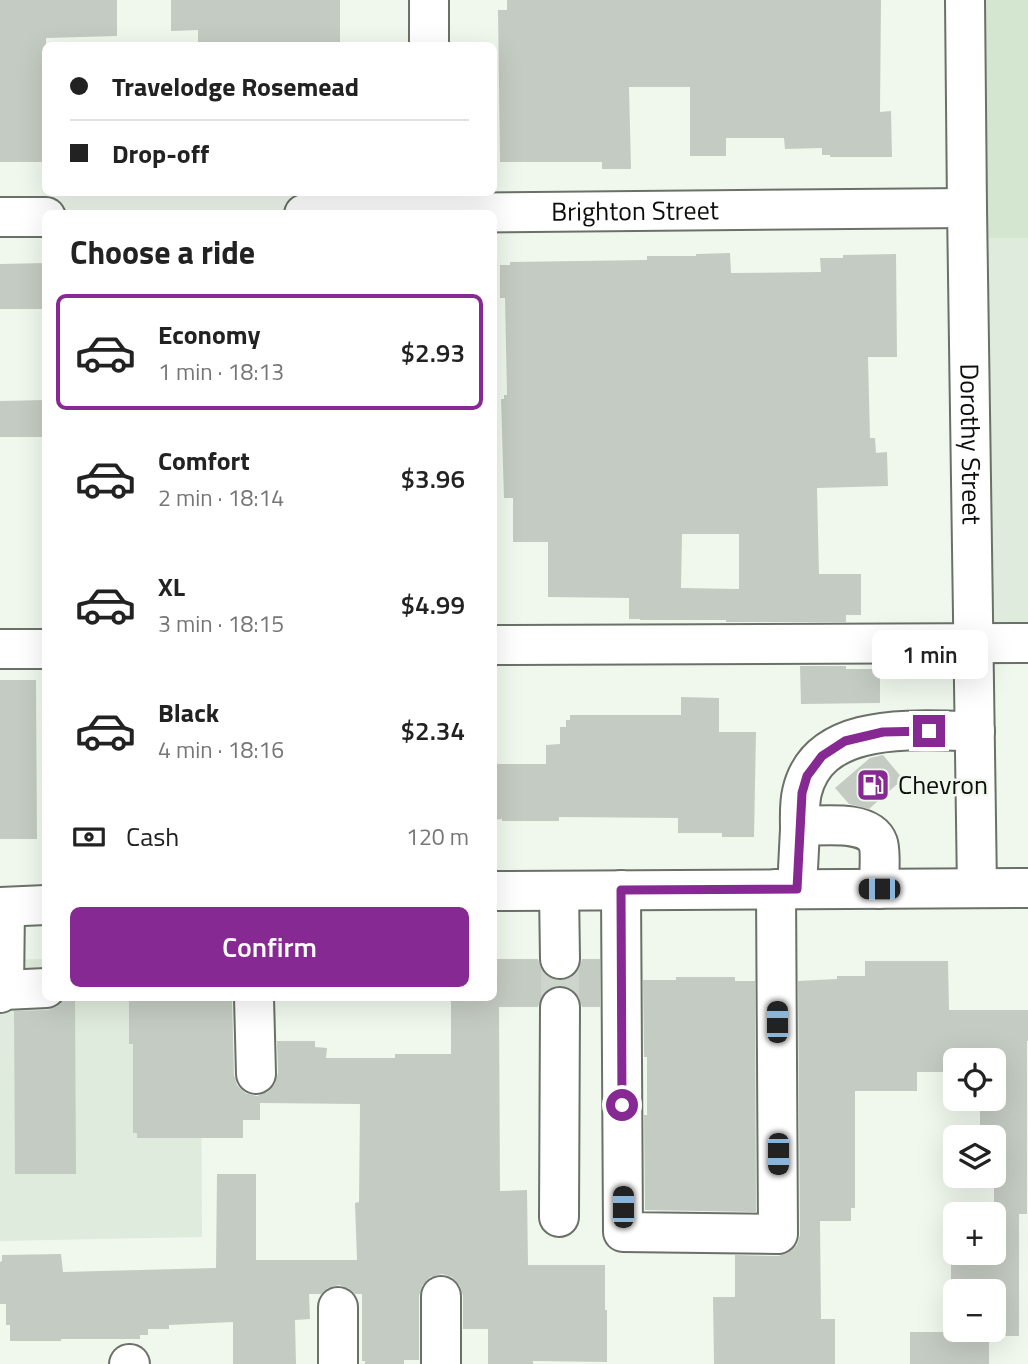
<!DOCTYPE html>
<html lang="en">
<head>
<meta charset="utf-8">
<style>
	body { margin:0; font-family:"Titillium Web",sans-serif; background:#f2f2f2; color:#222; height:100vh; display:flex; flex-direction:column; font-size:26px; white-space:nowrap }
	* { box-sizing:border-box; margin:0 }
	p { font-size:23px; color:#767676 }
	.icon { flex:none; width:38px; height:38px; fill:none; stroke:currentColor; stroke-width:2; stroke-linecap:round; stroke-linejoin:round }
	.map { position:relative; flex:1; overflow:hidden }
	.details { position:absolute; left:42px; top:210px; width:455px; height:791px; display:flex; flex-direction:column; background:#fff; border-radius:10px; box-shadow:0 7px 28px #0002 }
	.details>* { flex:none }
	.banner { position:absolute; left:42px; top:42px; width:455px; height:154px; border-radius:10px; box-shadow:0 7px 28px #0002; display:grid; align-content:center; height:154px; padding:0 28px; background:#fff }
	.controls { position:absolute; left:943px; top:1048px; display:grid; gap:14px }
	.controls a { display:grid; place-items:center; width:63px; height:63px; border-radius:10px; background:#fff; box-shadow:0 7px 28px #0002; font-size:35px }
	.end { position:absolute; width:32px; height:32px; margin:-16px; border:9px solid #872993; background:#fff; box-shadow:0 0 0 4px #fff }
	.from { border-radius:50% }
	.bubble { position:absolute; height:49px; border-radius:10px; background:#fff; box-shadow:0 7px 28px #0002; font-size:23px; font-weight:600; line-height:49px; text-align:center }
	.car { position:absolute; width:21px; height:42px; margin:-21px -10px; border-radius:9px; box-shadow:0 0 5px 2px #0007; background:linear-gradient(#222 24%,#8ab4d8 0 40%,#222 0 76%,#8ab4d8 0 86%,#222 0) }
	.banner b { display:flex; align-items:center; gap:24px; height:66px; font-size:26px }
	.banner b+b { border-top:2px solid #e0e0e0 }
	.banner i { width:18px; height:18px; background:#222 }
	ul { padding:0; list-style:none }
	li { display:flex; align-items:center; gap:21px; height:116px; margin:0 14px 10px; padding:0 14px; border:4px solid transparent; border-radius:10px }
	li div { flex:1 }
	li b { display:block; font-size:26px }
	li em { font-style:normal; font-weight:600 }
	li.selected { border-color:#872993 }
	li>.icon { width:63px; height:63px; stroke-width:1.5 }
	h2 { padding:0 28px; font-size:32px; line-height:84px }
	.pay { display:flex; align-items:center; gap:18px; height:77px; padding:0 28px; font-size:26px }
	.pay p { margin-inline-start:auto }
	.primary-button { display:flex; gap:14px; margin-top:auto; padding:14px 28px }
	.primary-button a { flex:1; height:80px; border-radius:10px; background:#872993; color:#fff; font-size:28px; font-weight:600; line-height:80px; text-align:center }
	.map>svg:first-child { display:block }
</style>
</head>
<body>
<div class="map">
<svg width="1028" height="1364" viewBox="0 0 1028 1364">
	<rect width="100%" height="100%" fill="#f0f8ee"/>
	<!-- built -->
	<path fill="#dfebdc" d="M 986,238 L 1028,238 L 1028,629 L 987,629 Z
		M 45,959 L 46,998 L 201,998 L 202,1237 L 0,1241 L 0,960 Z"/>
	<!-- green -->
	<path fill="#d4e6cf" d="M 984,0 L 1028,0 L 1028,238 L 986,238 Z"/>
	<!-- building -->
	<path fill="#c4cbc2" fill-rule="evenodd" d="M 0,0 L 117,0 L 117,36 L 46,38 L 46,162 L 0,162 Z
		M 171,0 L 340,0 L 340,42 L 198,45 L 198,30 L 171,31 Z
		M 507,0 L 881,0 L 880,112 L 891,111 L 892,157 L 830,157 L 830,155 L 822,155 L 822,148 L 785,149 L 784,138 L 726,138 L 726,156 L 690,156 L 690,87 L 629,87 L 631,169 L 602,169 L 602,162 L 500,162 L 498,10 L 507,10 Z
		M 730,253 L 731,273 L 821,272 L 820,258 L 843,258 L 843,255 L 896,254 L 897,357 L 868,357 L 870,438 L 875,438 L 876,453 L 887,452 L 888,486 L 817,488 L 819,574 L 861,574 L 861,615 L 846,615 L 846,622 L 726,622 L 726,620 L 640,620 L 640,619 L 629,619 L 629,598 L 548,597 L 548,542 L 513,542 L 513,498 L 504,498 L 501,399 L 504,399 L 504,395 L 507,395 L 505,298 L 500,298 L 500,265 L 510,265 L 510,262 L 647,260 L 647,256 L 696,256 L 696,254 ZM 682,534 L 739,534 L 739,589 L 681,588 Z
		M 46,263 L 46,309 L 0,309 L 0,264 Z
		M 46,400 L 46,437 L 0,437 L 0,401 Z
		M 800,666 L 846,666 L 846,669 L 880,669 L 880,703 L 801,704 Z
		M 0,680 L 36,680 L 37,839 L 0,839 Z
		M 681,697 L 719,698 L 719,732 L 756,732 L 754,837 L 722,837 L 722,833 L 678,833 L 678,818 L 559,817 L 559,821 L 502,821 L 502,819 L 494,820 L 494,764 L 546,764 L 546,745 L 560,744 L 560,727 L 566,727 L 566,720 L 570,720 L 570,715 L 681,715 Z
		M 883,755 L 903,779 L 869,809 L 849,804 L 835,788 L 870,758 Z
		M 494,959 L 538,959 L 542,971 L 550,978 L 560,981 L 572,977 L 579,969 L 582,959 L 600,959 L 600,1007 L 582,1007 L 579,997 L 572,989 L 559,985 L 549,988 L 542,995 L 538,1007 L 499,1007 L 500,1191 L 527,1190 L 528,1265 L 605,1265 L 605,1310 L 607,1310 L 607,1362 L 533,1361 L 533,1364 L 488,1364 L 488,1329 L 463,1329 L 463,1296 L 460,1286 L 452,1277 L 442,1274 L 430,1277 L 422,1286 L 419,1296 L 419,1360 L 404,1360 L 404,1364 L 365,1364 L 365,1361 L 362,1361 L 362,1294 L 355,1294 L 348,1288 L 339,1285 L 328,1288 L 321,1294 L 309,1294 L 310,1319 L 295,1320 L 296,1364 L 233,1364 L 233,1322 L 169,1325 L 169,1329 L 148,1329 L 148,1335 L 140,1335 L 140,1339 L 61,1339 L 61,1341 L 10,1341 L 10,1325 L 6,1325 L 6,1304 L 0,1304 L 0,1262 L 2,1261 L 2,1255 L 61,1254 L 63,1272 L 216,1268 L 217,1174 L 256,1174 L 256,1260 L 357,1260 L 355,1203 L 359,1202 L 360,1104 L 260,1103 L 260,1120 L 243,1120 L 243,1138 L 137,1138 L 137,1133 L 133,1133 L 133,1044 L 129,1044 L 129,998 L 232,998 L 234,1075 L 237,1085 L 245,1093 L 257,1096 L 268,1092 L 275,1084 L 278,1073 L 277,1041 L 315,1041 L 315,1047 L 327,1048 L 326,1058 L 395,1058 L 395,1054 L 451,1054 L 451,998 L 494,998 Z
		M 865,961 L 948,961 L 949,1010 L 1028,1010 L 1028,1041 L 1027,1041 L 1027,1214 L 1019,1214 L 1019,1336 L 1003,1336 L 1003,1340 L 989,1340 L 989,1364 L 910,1364 L 910,1332 L 951,1332 L 951,1203 L 994,1203 L 994,1138 L 980,1138 L 980,1099 L 994,1099 L 994,1060 L 956,1060 L 956,1072 L 917,1072 L 917,1091 L 855,1091 L 855,1208 L 851,1208 L 851,1221 L 820,1221 L 821,1319 L 835,1319 L 835,1364 L 714,1364 L 713,1297 L 735,1297 L 735,1255 L 778,1256 L 788,1253 L 797,1245 L 800,1235 L 798,981 L 837,979 L 837,976 L 865,976 ZM 956,1214 L 994,1214 L 994,1253 L 956,1253 ZM 956,1292 L 994,1292 L 994,1330 L 956,1330 Z
		M 676,977 L 735,977 L 735,981 L 755,981 L 756,1212 L 645,1210 L 644,1115 L 647,1115 L 647,1057 L 644,1057 L 643,980 L 676,980 Z
		M 66,998 L 75,998 L 76,1174 L 15,1174 L 14,1011 L 48,1010 L 58,1006 Z"/>
	<g fill="none" stroke-linecap="round" stroke-linejoin="round">
		<!-- minor-tunnel -->
		<path stroke="#ced5cc" stroke-width="38" stroke-dasharray="38 19" stroke-linecap="butt" d="M 560,959 L 560,1007"/>
		<defs>
			<g id="minor">
				<path d="M 429,0 L 429,46"/>
				<path id="s1" d="M 965,0 L 967,208 L 977,888"/>
				<path id="s2" d="M 304,214 L 967,208"/>
				<path d="M 0,217 L 46,217"/>
				<path d="M 494,645 L 1028,643"/>
				<path d="M 0,649 L 46,649"/>
				<path d="M 800,826 C 821,826 869,819 878,843 C 881,851 879,879 879,889"/>
				<path d="M 797,889 C 798,869 799,849 800,829 C 800,817 799,804 802,792 C 819,719 918,731 975,731"/>
				<path d="M 621,890 L 623,1232 L 778,1234 L 776,889"/>
				<path d="M 559,891 L 560,959"/>
				<path d="M 4,990 L 5,907"/>
				<path d="M 0,993 L 4,990 L 46,988"/>
				<path d="M 254,998 L 256,1074"/>
				<path d="M 559,1217 L 560,1007"/>
				<path d="M 441,1296 L 441,1364"/>
				<path d="M 338,1307 L 338,1364"/>
				<path d="M 129,1364 L 130,1364"/>
			</g>
			<path id="major" d="M 494,891 L 1028,888
				M 0,907 L 46,905"/>
		</defs>
		<!-- minor casing -->
		<use href="#minor" stroke="#6a7168" stroke-width="42"/>
		<!-- major casing -->
		<use href="#major" stroke="#6a7168" stroke-width="42"/>
		<!-- minor -->
		<use href="#minor" stroke="#fff" stroke-width="38"/>
		<!-- major -->
		<use href="#major" stroke="#fff" stroke-width="38"/>
	</g>
	<g fill="none" stroke-linecap="round" stroke-linejoin="round">
		<!-- route -->
		<path stroke="#872993" stroke-width="9" d="M 622,1105 L 621,890 L 797,889 L 802,793 L 807,776 L 822,756 L 845,741 L 883,732 L 929,731"/>
	</g>
	<!-- icons -->
	<defs>
		<symbol id="fuel-square" viewBox="-11 -11 22 22"><rect x="-9" y="-9" width="18" height="18" rx="4" fill="#872993" stroke="#f0f8ee"/><path d="M-5.5-6h7V0h2V4h1.3V-2.5L3-4.5l.8-.8L6-3V5H2.5V1h-1V6h-7ZM-4.2-4.7v3.2H.2V-4.7Z" fill="#fff"/></symbol>
	</defs>
	<g fill-rule="evenodd">
		<use href="#fuel-square" x="854" y="766" width="38" height="38"/>
	</g>
	<g text-anchor="middle" stroke-width="5" stroke-linejoin="round" paint-order="stroke">
		<!-- street labels -->
		<g font-size="26" fill="#0c0e0b" stroke="#f0f8ee">
			<text dy="9" stroke="none"><textPath href="#s2" startOffset="331">Brighton Street</textPath></text>
			<text dy="9" stroke="none"><textPath href="#s1" startOffset="444">Dorothy Street</textPath></text>
		</g>
		<!-- poi labels -->
		<g font-size="26" fill="#0c0e0b" stroke="#f0f8ee" text-anchor="start">
			<text x="898" y="794">Chevron</text>
		</g>
	</g>
</svg>
<div class="controls">
<a><svg class="icon" aria-label="locate" viewBox="0 0 24 24"><circle cx="12" cy="12" r="6"/><path d="M12 2v4M12 18v4M2 12h4M18 12h4"/></svg></a>
<a><svg class="icon" aria-label="layers" viewBox="0 0 24 24"><path d="M12 4l9 5-9 5-9-5zM3 14l9 5 9-5"/></svg></a>
<a>+</a>
<a>−</a>
</div>
<i class="end from" style="left:622px;top:1105px"></i>
<i class="end" style="left:929px;top:731px"></i>
<div class="bubble" style="left:872px;top:630px;width:116px">1 min</div>
<i class="car" style="left:879px;top:889px;rotate:270deg"></i>
<i class="car" style="left:777px;top:1022px;rotate:0deg"></i>
<i class="car" style="left:778px;top:1154px;rotate:180deg"></i>
<i class="car" style="left:623px;top:1207px;rotate:0deg"></i>
<div class="banner">
<b><i class="from"></i>Travelodge Rosemead</b>
<b><i></i>Drop-off</b>
</div>
<section class="details">
<h2>Choose a ride</h2>
<ul>
<li class="selected"><svg class="icon" aria-label="car" viewBox="0 0 24 24"><path d="M5 17H2v-5l4-1 3-4h7l3 4 3 1v5h-3M9 17h6M6 11h13"/><circle cx="7" cy="17" r="2"/><circle cx="17" cy="17" r="2"/></svg><div><b>Economy</b><p>1 min · 18:13</p></div><em>$2.93</em></li>
<li><svg class="icon" aria-label="car" viewBox="0 0 24 24"><path d="M5 17H2v-5l4-1 3-4h7l3 4 3 1v5h-3M9 17h6M6 11h13"/><circle cx="7" cy="17" r="2"/><circle cx="17" cy="17" r="2"/></svg><div><b>Comfort</b><p>2 min · 18:14</p></div><em>$3.96</em></li>
<li><svg class="icon" aria-label="car" viewBox="0 0 24 24"><path d="M5 17H2v-5l4-1 3-4h7l3 4 3 1v5h-3M9 17h6M6 11h13"/><circle cx="7" cy="17" r="2"/><circle cx="17" cy="17" r="2"/></svg><div><b>XL</b><p>3 min · 18:15</p></div><em>$4.99</em></li>
<li><svg class="icon" aria-label="car" viewBox="0 0 24 24"><path d="M5 17H2v-5l4-1 3-4h7l3 4 3 1v5h-3M9 17h6M6 11h13"/><circle cx="7" cy="17" r="2"/><circle cx="17" cy="17" r="2"/></svg><div><b>Black</b><p>4 min · 18:16</p></div><em>$2.34</em></li>
</ul>
<div class="pay"><svg class="icon" aria-label="cash" viewBox="0 0 24 24"><path d="M3 7h18v10H3z"/><circle cx="12" cy="12" r="2"/></svg>Cash<p>120 m</p></div>
<div class="primary-button"><a>Confirm</a></div>
</section>
</div>
</body>
</html>
